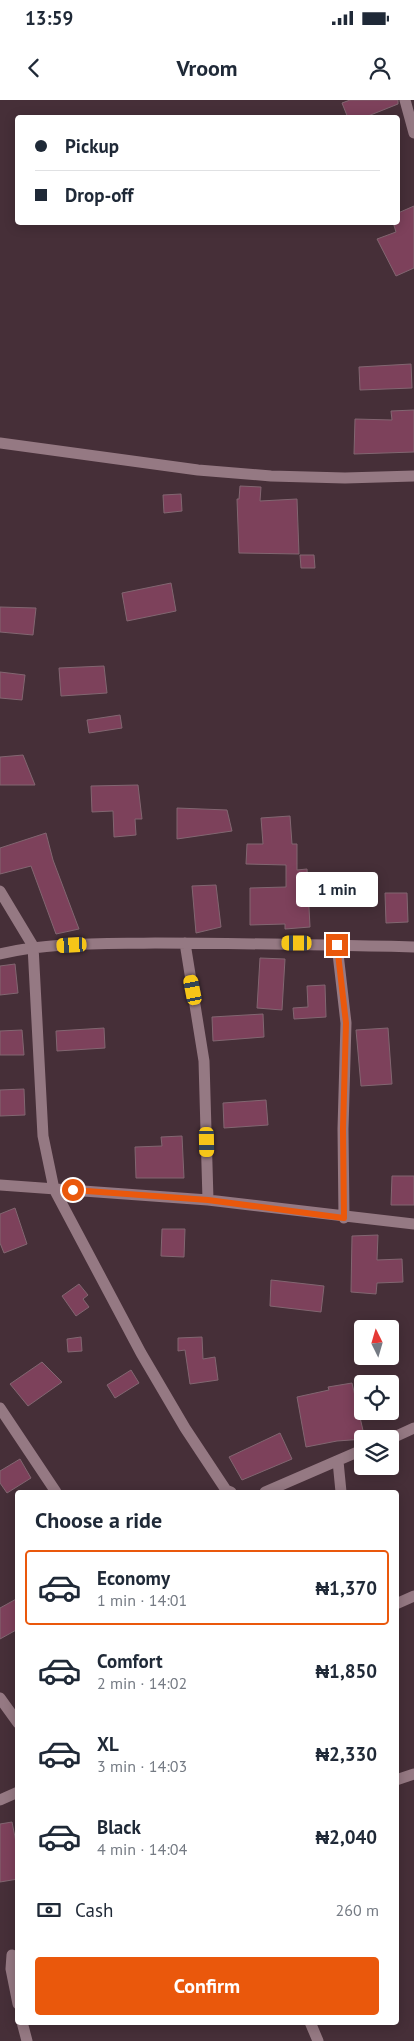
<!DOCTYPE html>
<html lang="en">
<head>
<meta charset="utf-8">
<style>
	body { margin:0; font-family:"PT Sans",sans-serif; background:#f2f2f3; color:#1f2937; height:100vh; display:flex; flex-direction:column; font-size:19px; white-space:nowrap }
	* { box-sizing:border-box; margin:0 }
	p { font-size:16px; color:#747a83 }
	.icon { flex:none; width:28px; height:28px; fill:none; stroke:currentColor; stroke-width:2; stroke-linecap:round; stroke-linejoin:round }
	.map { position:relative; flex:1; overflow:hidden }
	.drawer { position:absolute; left:15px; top:1390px; width:384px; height:535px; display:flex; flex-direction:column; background:#fff; border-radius:5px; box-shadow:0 2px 12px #0003 }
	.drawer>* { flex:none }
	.hud { position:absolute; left:15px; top:15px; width:385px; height:110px; border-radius:5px; box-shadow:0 2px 12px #0003; display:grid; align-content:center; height:110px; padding:0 20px; background:#fff }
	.needle { width:32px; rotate:355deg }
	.fabs { position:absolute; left:354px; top:1220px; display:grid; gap:10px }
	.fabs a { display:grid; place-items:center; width:45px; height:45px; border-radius:5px; background:#fff; box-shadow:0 2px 12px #0003; font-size:25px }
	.end { position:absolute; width:22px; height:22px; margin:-11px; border:6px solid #ea580c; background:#fff; box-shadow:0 0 0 2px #fff }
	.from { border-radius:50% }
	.bubble { position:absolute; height:35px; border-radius:5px; background:#fff; box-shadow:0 2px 12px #0003; font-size:16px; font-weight:600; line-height:35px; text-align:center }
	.car { position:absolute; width:15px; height:30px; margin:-15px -8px; border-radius:6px; box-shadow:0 0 4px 1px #0007; background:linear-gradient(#f5c518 24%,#345 0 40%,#f5c518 0 76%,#345 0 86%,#f5c518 0) }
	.hud b { display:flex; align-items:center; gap:18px; height:48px; font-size:19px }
	.hud b+b { border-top:1px solid #e0e1e3 }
	.hud i { width:12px; height:12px; background:#1f2937 }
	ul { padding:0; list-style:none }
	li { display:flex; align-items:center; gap:15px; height:75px; margin:0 10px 8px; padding:0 10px; border:2px solid transparent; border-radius:5px }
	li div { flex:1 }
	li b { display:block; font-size:19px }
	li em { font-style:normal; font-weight:600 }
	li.selected { border-color:#ea580c }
	li>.icon { width:45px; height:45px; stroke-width:1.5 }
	h2 { padding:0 20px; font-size:22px; line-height:60px }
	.pay { display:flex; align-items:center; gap:12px; height:55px; padding:0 20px; font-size:19px }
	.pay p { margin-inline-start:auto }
	.button { display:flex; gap:10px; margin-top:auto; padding:10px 20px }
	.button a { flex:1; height:58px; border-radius:5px; background:#ea580c; color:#fff; font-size:20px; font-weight:600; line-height:58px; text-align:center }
	.status { display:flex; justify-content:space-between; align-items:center; height:35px; padding:0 25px; background:#fff; direction:ltr }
	.status svg { height:14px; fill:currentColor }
	header { display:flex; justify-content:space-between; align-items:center; height:65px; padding:0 20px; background:#fff; font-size:22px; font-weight:600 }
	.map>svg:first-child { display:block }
</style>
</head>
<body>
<div class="status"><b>13:59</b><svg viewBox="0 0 49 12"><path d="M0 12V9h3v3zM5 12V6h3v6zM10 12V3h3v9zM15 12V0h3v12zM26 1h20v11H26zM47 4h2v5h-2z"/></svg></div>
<header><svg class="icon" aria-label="back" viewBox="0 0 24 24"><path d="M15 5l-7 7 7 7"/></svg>Vroom<svg class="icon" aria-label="person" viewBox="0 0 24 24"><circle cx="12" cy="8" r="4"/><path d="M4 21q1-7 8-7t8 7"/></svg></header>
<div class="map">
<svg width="414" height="1941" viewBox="0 0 414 1941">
	<rect width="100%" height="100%" fill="#462f38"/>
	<!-- building -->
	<path fill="#7d415b" stroke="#826671" d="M 350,0 L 398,0 L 398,4 L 363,18 L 348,18 L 342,3 Z
		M 414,106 L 414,168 L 396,176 L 377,139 L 396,132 L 393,122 L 398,122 L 398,113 Z
		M 411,264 L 412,288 L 360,290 L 359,267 Z
		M 414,310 L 414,352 L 354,354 L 355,319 L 392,320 L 391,311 Z
		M 240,386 L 261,387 L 260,401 L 297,399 L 299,454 L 239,453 L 237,399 L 239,399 Z
		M 181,394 L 182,411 L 164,413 L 163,395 Z
		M 300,455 L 314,455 L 315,468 L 301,468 Z
		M 171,483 L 176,511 L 127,521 L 122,493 Z
		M 0,507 L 36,508 L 33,535 L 0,532 Z
		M 104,566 L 107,593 L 61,596 L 59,568 Z
		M 0,572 L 25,575 L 22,600 L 0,598 Z
		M 120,615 L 122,628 L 89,633 L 87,620 Z
		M 23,655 L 35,685 L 0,685 L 0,657 Z
		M 138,685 L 142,719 L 135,719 L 136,735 L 114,737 L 113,711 L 92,712 L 91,686 Z
		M 177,708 L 227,710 L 232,731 L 177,739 Z
		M 290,716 L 292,744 L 297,744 L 297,770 L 307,769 L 310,827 L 285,829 L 285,824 L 250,825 L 250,788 L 286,787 L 286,765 L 246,764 L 247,744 L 263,744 L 261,718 Z
		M 46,733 L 53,760 L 79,829 L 56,834 L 31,766 L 0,774 L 0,748 Z
		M 216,785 L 221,827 L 196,833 L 192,786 Z
		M 385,793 L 407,793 L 408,822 L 386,823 Z
		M 260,858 L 285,859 L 282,910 L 257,908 Z
		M 15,864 L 18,893 L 0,895 L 0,866 Z
		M 325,885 L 326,917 L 294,919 L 293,908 L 308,907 L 307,886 Z
		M 263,914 L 264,937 L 213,941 L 212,917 Z
		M 104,928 L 105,948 L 57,951 L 56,931 Z
		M 388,928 L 392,984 L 361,986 L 356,930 Z
		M 22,930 L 24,955 L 0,955 L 0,931 Z
		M 24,989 L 25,1015 L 0,1016 L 0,990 Z
		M 266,1000 L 268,1025 L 224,1028 L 223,1003 Z
		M 182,1036 L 184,1078 L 136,1078 L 135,1047 L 162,1046 L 161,1037 Z
		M 392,1076 L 414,1076 L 414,1105 L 391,1105 Z
		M 15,1108 L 27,1144 L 4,1153 L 0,1143 L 0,1114 Z
		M 162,1129 L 185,1129 L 184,1157 L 161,1156 Z
		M 378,1135 L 377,1160 L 402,1159 L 403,1182 L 377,1183 L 376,1194 L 351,1192 L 352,1136 Z
		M 271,1180 L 324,1186 L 321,1212 L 270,1206 Z
		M 79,1184 L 88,1195 L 83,1199 L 89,1207 L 76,1216 L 62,1196 Z
		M 81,1237 L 82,1251 L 68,1252 L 67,1239 Z
		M 202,1237 L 203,1259 L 215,1257 L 218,1280 L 190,1284 L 185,1250 L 178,1251 L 178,1238 Z
		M 42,1262 L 62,1282 L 28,1306 L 10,1284 Z
		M 131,1270 L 139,1283 L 115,1298 L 107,1285 Z
		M 352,1283 L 365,1339 L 337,1341 L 306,1347 L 297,1297 L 329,1290 L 328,1287 Z
		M 280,1333 L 292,1359 L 242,1380 L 229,1357 Z
		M 20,1359 L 31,1378 L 7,1393 L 0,1383 L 0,1371 Z
		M 18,1498 L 18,1529 L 0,1539 L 0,1508 Z
		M 12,1722 L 18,1752 L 18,1779 L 0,1782 L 0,1724 Z"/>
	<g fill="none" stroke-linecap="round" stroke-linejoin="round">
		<!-- street -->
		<path stroke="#957983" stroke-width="11" d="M 405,0 L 414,33
			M 0,343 L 198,370 L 271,376 L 345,378 L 414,376
			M 0,791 L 33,846 L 43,1036 L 54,1089 L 141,1253 L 185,1328 L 226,1390 L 231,1392
			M 185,843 L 204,961 L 208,1100
			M 337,845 L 346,923 L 343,1029 L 344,1118
			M 0,854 C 51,842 103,844 155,843 C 242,843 328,845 414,847
			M 0,1085 L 208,1100 L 414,1124
			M 0,1308 L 56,1392
			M 390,1339 L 414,1328
			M 338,1361 L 341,1392
			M 265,1392 L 362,1350
			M 396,1504 L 414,1496
			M 0,1598 L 18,1623
			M 396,1680 L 414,1674
			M 0,1700 L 18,1692
			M 12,1855 L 11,1869 L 18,1904
			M 22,1922 L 27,1941
			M 310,1922 L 318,1941"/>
	</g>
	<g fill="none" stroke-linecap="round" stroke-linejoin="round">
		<!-- route -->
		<path stroke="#ea580c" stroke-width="6" d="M 73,1090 L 208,1100 L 344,1118 L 343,1029 L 346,923 L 337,845"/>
	</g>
</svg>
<div class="fabs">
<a><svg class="needle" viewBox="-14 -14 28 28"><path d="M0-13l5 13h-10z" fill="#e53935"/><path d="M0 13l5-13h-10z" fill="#747a83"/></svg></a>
<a><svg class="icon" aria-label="locate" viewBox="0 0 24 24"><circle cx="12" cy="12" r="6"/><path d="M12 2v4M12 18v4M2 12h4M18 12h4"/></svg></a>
<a><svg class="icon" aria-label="layers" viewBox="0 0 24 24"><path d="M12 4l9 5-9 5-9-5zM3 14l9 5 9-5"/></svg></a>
</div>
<i class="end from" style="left:73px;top:1090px"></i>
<i class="end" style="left:337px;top:845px"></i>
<div class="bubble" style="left:296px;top:772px;width:82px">1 min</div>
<i class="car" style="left:297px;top:843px;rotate:270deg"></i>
<i class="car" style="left:72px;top:845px;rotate:267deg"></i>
<i class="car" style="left:193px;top:890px;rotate:349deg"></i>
<i class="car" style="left:207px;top:1042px;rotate:179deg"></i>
<div class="hud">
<b><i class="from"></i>Pickup</b>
<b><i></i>Drop-off</b>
</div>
<section class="drawer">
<h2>Choose a ride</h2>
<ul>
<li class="selected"><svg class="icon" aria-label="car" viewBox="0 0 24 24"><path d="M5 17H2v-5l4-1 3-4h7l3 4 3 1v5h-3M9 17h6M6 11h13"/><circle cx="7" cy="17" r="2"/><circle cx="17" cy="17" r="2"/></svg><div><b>Economy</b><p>1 min · 14:01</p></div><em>₦1,370</em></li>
<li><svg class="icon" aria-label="car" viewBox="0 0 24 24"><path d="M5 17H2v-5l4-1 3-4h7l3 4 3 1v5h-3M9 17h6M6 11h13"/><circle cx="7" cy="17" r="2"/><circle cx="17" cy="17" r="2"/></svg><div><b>Comfort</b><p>2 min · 14:02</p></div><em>₦1,850</em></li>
<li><svg class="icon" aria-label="car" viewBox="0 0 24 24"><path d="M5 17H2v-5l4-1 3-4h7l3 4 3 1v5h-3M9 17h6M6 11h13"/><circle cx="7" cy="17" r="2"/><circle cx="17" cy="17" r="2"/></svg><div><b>XL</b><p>3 min · 14:03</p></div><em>₦2,330</em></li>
<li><svg class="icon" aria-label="car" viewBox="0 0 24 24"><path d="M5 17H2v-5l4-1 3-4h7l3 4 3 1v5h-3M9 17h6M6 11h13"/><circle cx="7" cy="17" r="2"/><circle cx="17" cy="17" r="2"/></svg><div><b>Black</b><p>4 min · 14:04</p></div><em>₦2,040</em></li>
</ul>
<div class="pay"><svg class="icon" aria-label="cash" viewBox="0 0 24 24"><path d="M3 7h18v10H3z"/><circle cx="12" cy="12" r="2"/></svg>Cash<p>260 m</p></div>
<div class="button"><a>Confirm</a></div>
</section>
</div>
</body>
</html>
